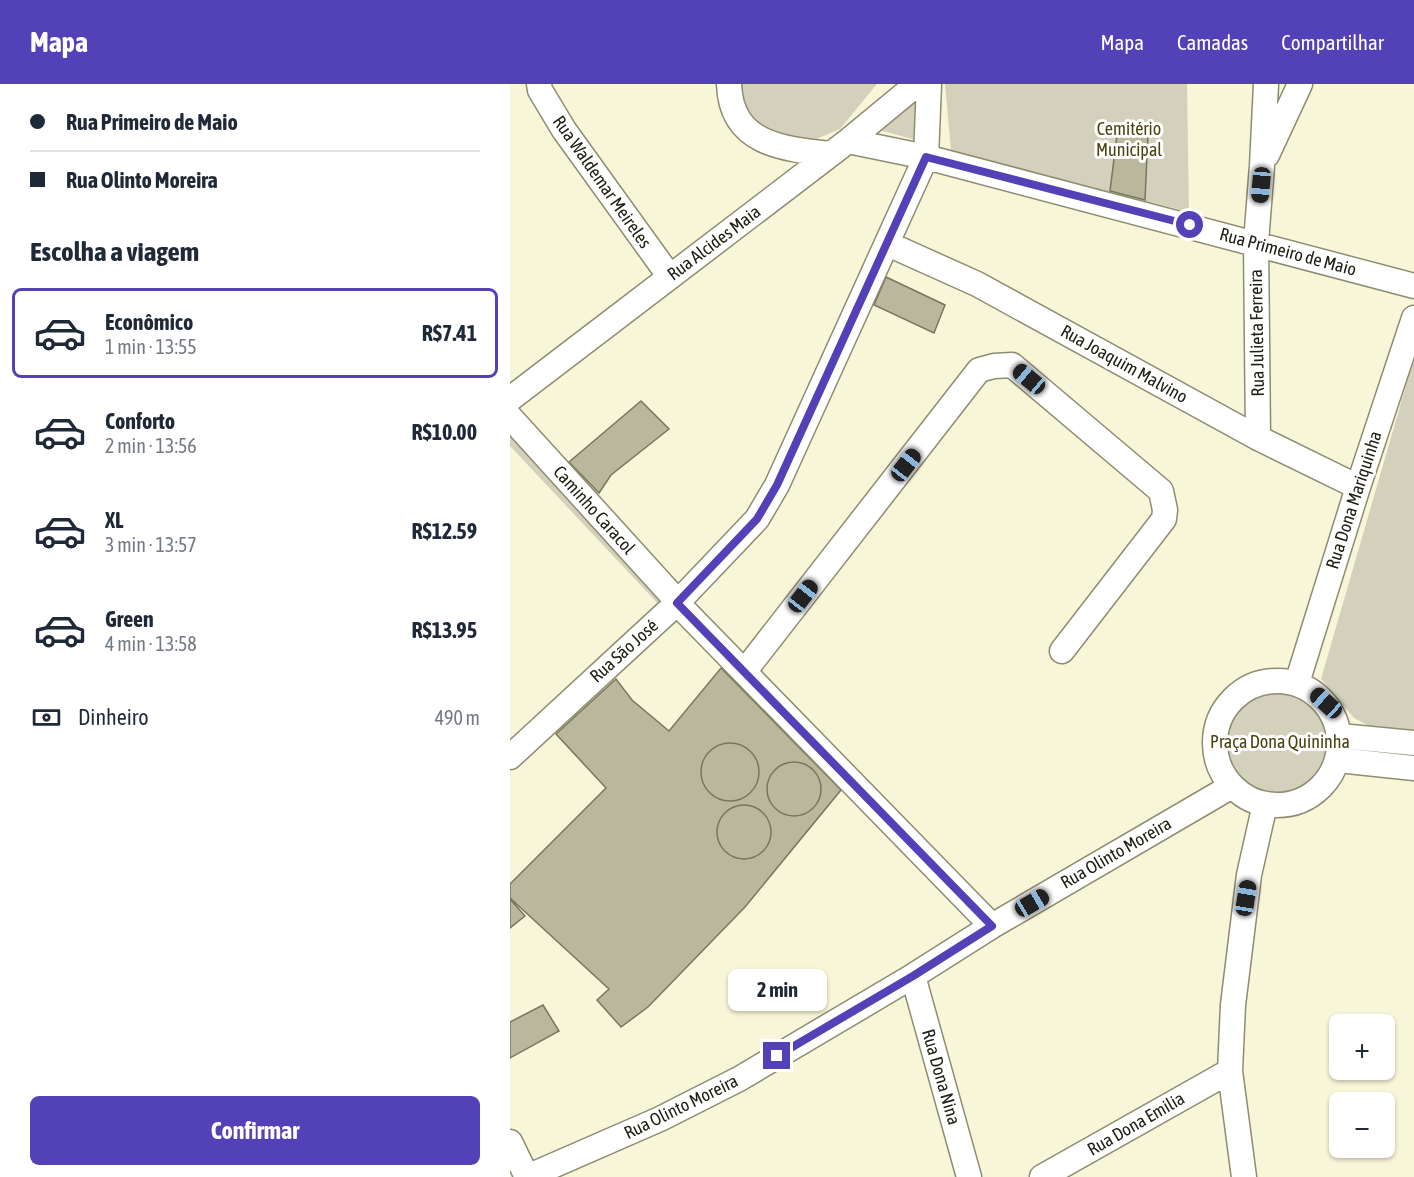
<!DOCTYPE html>
<html lang="pt">
<head>
<meta charset="utf-8">
<style>
	body { margin:0; font-family:"Asap Condensed",sans-serif; background:#f2f2f3; color:#1f2937; height:100vh; display:flex; flex-direction:column; font-size:22px; white-space:nowrap }
	* { box-sizing:border-box; margin:0 }
	p { font-size:20px; color:#747a83 }
	.icon { flex:none; width:33px; height:33px; fill:none; stroke:currentColor; stroke-width:2; stroke-linecap:round; stroke-linejoin:round }
	.map { position:relative; flex:1; overflow:hidden }
	.details { display:flex; flex-direction:column; background:#fff; width:510px }
	.details>* { flex:none }
	.banner { display:grid; align-content:center; height:132px; padding:0 30px; background:#fff }
	.tools { position:absolute; left:819px; top:930px; display:grid; gap:12px }
	.tools a { display:grid; place-items:center; width:66px; height:66px; border-radius:9px; background:#fff; box-shadow:0 2px 4px #0004; font-size:30px }
	.end { position:absolute; width:27px; height:27px; margin:-14px; border:8px solid #5341b8; background:#fff; box-shadow:0 0 0 3px #fff }
	.from { border-radius:50% }
	.bubble { position:absolute; height:42px; border-radius:9px; background:#fff; box-shadow:0 2px 4px #0004; font-size:20px; font-weight:700; line-height:42px; text-align:center }
	.car { position:absolute; width:18px; height:36px; margin:-18px -9px; border-radius:8px; box-shadow:0 0 4px 2px #0007; background:linear-gradient(#222 24%,#8ab4d8 0 40%,#222 0 76%,#8ab4d8 0 86%,#222 0) }
	.banner b { display:flex; align-items:center; gap:21px; height:57px; font-size:22px }
	.banner b+b { border-top:2px solid #e0e1e3 }
	.banner i { width:15px; height:15px; background:#1f2937 }
	ul { padding:0; list-style:none }
	li { display:flex; align-items:center; gap:18px; height:90px; margin:0 12px 9px; padding:0 18px; border:3px solid transparent; border-radius:9px }
	li div { flex:1 }
	li b { display:block; font-size:22px }
	li em { font-style:normal; font-weight:700 }
	li.current { border-color:#5341b8 }
	li>.icon { width:54px; height:54px; stroke-width:1.5 }
	h2 { padding:0 30px; font-size:27px; line-height:72px }
	.pay { display:flex; align-items:center; gap:15px; height:66px; padding:0 30px; font-size:22px }
	.pay p { margin-inline-start:auto }
	.action { display:flex; gap:12px; margin-top:auto; padding:12px 30px }
	.action a { flex:1; height:69px; border-radius:9px; background:#5341b8; color:#fff; font-size:24px; font-weight:700; line-height:69px; text-align:center }
	header { display:flex; align-items:center; gap:36px; box-sizing:border-box; height:84px; padding:0 30px; background:#5341b8; color:#fff }
	header strong { font-size:28px }
	nav { display:flex; gap:33px; margin-inline-start:auto; font-size:21px }
	main { display:flex; flex:1; min-height:0 }
	.map>svg:first-child { display:block }
</style>
</head>
<body>
<header>
<strong>Mapa</strong>
<nav><a>Mapa</a><a>Camadas</a><a>Compartilhar</a></nav>
</header>
<main>
<section class="details">
<div class="banner">
<b><i class="from"></i>Rua Primeiro de Maio</b>
<b><i></i>Rua Olinto Moreira</b>
</div>
<h2>Escolha a viagem</h2>
<ul>
<li class="current"><svg class="icon" aria-label="car" viewBox="0 0 24 24"><path d="M5 17H2v-5l4-1 3-4h7l3 4 3 1v5h-3M9 17h6M6 11h13"/><circle cx="7" cy="17" r="2"/><circle cx="17" cy="17" r="2"/></svg><div><b>Econômico</b><p>1 min · 13:55</p></div><em>R$7.41</em></li>
<li><svg class="icon" aria-label="car" viewBox="0 0 24 24"><path d="M5 17H2v-5l4-1 3-4h7l3 4 3 1v5h-3M9 17h6M6 11h13"/><circle cx="7" cy="17" r="2"/><circle cx="17" cy="17" r="2"/></svg><div><b>Conforto</b><p>2 min · 13:56</p></div><em>R$10.00</em></li>
<li><svg class="icon" aria-label="car" viewBox="0 0 24 24"><path d="M5 17H2v-5l4-1 3-4h7l3 4 3 1v5h-3M9 17h6M6 11h13"/><circle cx="7" cy="17" r="2"/><circle cx="17" cy="17" r="2"/></svg><div><b>XL</b><p>3 min · 13:57</p></div><em>R$12.59</em></li>
<li><svg class="icon" aria-label="car" viewBox="0 0 24 24"><path d="M5 17H2v-5l4-1 3-4h7l3 4 3 1v5h-3M9 17h6M6 11h13"/><circle cx="7" cy="17" r="2"/><circle cx="17" cy="17" r="2"/></svg><div><b>Green</b><p>4 min · 13:58</p></div><em>R$13.95</em></li>
</ul>
<div class="pay"><svg class="icon" aria-label="cash" viewBox="0 0 24 24"><path d="M3 7h18v10H3z"/><circle cx="12" cy="12" r="2"/></svg>Dinheiro<p>490 m</p></div>
<div class="action"><a>Confirmar</a></div>
</section>
<div class="map">
<svg width="904" height="1093" viewBox="0 0 904 1093">
	<rect width="100%" height="100%" fill="#f8f6d9"/>
	<!-- green -->
	<path fill="#d3d1bb" d="M 229,0 L 367,0 L 330,45 L 302,57 L 277,54 L 243,38 L 229,7 Z
		M 435,0 L 677,0 L 679,128 L 441,67 Z
		M 406,10 L 406,56 L 365,45 Z
		M 904,274 L 904,653 L 875,650 L 844,634 L 811,595 Z
		M 0,325 L 174,505 L 153,525 L 0,362 Z
		M717 658a53 53 0 1 1 106 0a53 53 0 1 1-106 0Z"/>
	<!-- building -->
	<path fill="#bab89c" stroke="#78765c" stroke-width="1.5" d="M 608,43 L 638,50 L 635,116 L 600,107 Z
		M 376,193 L 435,221 L 424,249 L 364,221 Z
		M 131,317 L 159,345 L 101,391 L 89,409 L 59,378 Z
		M 211,584 L 331,706 L 235,823 L 138,923 L 111,943 L 87,916 L 99,905 L 0,814 L 0,800 L 96,704 L 46,650 L 106,595 L 122,616 L 159,647 Z
		M191 688a29 29 0 1 1 58 0a29 29 0 1 1-58 0Z
		M257 705a27 27 0 1 1 54 0a27 27 0 1 1-54 0Z
		M207 748a27 27 0 1 1 54 0a27 27 0 1 1-54 0Z
		M 0,815 L 15,832 L 0,844 Z
		M 33,921 L 49,947 L 0,974 L 0,938 Z"/>
	<g fill="none" stroke-linecap="round" stroke-linejoin="round">
		<defs>
			<path id="minor" d="M 29,0 L 30,6 L 54,46 L 160,193
				M 219,0 C 221,60 272,65 321,70
				M 338,57 L 416,73 L 904,202
				M 757,71 L 790,0
				M 378,160 L 467,200 L 748,354 L 848,403
				M 0,315 L 338,57 L 407,0
				M 0,333 L 168,518
				M 748,354 L 746,158 L 752,82 L 756,0
				M 167,519 L 482,842
				M 234,588 L 469,286 L 484,282 L 502,281 L 651,407 L 655,426 L 654,435 L 552,567
				M705 659a62 62 0 1 1 124 0a62 62 0 1 1-124 0Z
				M 787,599 L 848,403 L 904,234
				M 830,652 L 904,659
				M 0,673 L 167,519 L 247,435 L 267,401 L 416,73 L 419,0
				M 828,676 L 904,684
				M 403,892 L 459,1093
				M 0,1058 L 17,1093 L 150,1035 L 229,995 L 403,892 L 482,842 L 722,702
				M 532,1093 L 720,987
				M 734,1093 L 720,987 L 723,921 L 739,791 L 755,720"/>
		</defs>
		<!-- minor casing -->
		<use href="#minor" stroke="#8e8c71" stroke-width="27"/>
		<!-- minor -->
		<use href="#minor" stroke="#fff" stroke-width="24"/>
	</g>
	<g fill="none" stroke-linecap="round" stroke-linejoin="round">
		<!-- route -->
		<path stroke="#5341b8" stroke-width="8" d="M 267,972 L 403,892 L 482,842 L 167,519 L 247,435 L 267,401 L 416,73 L 680,141"/>
	</g>
	<g text-anchor="middle" stroke-width="6" stroke-linejoin="round" paint-order="stroke">
		<!-- park labels -->
		<g font-size="18" fill="#48430e" stroke="#fff">
			<text x="619" y="51">Cemitério<tspan x="619" dy="21">Municipal</tspan></text>
			<text x="770" y="664">Praça Dona Quininha</text>
		</g>
		<!-- street labels -->
		<g font-size="18" fill="#212016" stroke="#fff">
			<text transform="translate(92 98) rotate(55)" y="6">Rua Waldemar Meireles</text>
			<text transform="translate(204 159) rotate(-37)" y="6">Rua Alcides Maia</text>
			<text transform="translate(778 168) rotate(15)" y="6">Rua Primeiro de Maio</text>
			<text transform="translate(747 249) rotate(-91)" y="6">Rua Julieta Ferreira</text>
			<text transform="translate(614 280) rotate(29)" y="6">Rua Joaquim Malvino</text>
			<text transform="translate(844 416) rotate(-72)" y="6">Rua Dona Mariquinha</text>
			<text transform="translate(84 426) rotate(48)" y="6">Caminho Caracol</text>
			<text transform="translate(114 567) rotate(-42)" y="6">Rua São José</text>
			<text transform="translate(606 769) rotate(-30)" y="6">Rua Olinto Moreira</text>
			<text transform="translate(431 993) rotate(74)" y="6">Rua Dona Nina</text>
			<text transform="translate(171 1023) rotate(-26)" y="6">Rua Olinto Moreira</text>
			<text transform="translate(626 1040) rotate(-30)" y="6">Rua Dona Emilia</text>
		</g>
	</g>
</svg>
<div class="tools">
<a>+</a>
<a>−</a>
</div>
<i class="end from" style="left:680px;top:141px"></i>
<i class="end" style="left:267px;top:972px"></i>
<div class="bubble" style="left:218px;top:885px;width:99px">2 min</div>
<i class="car" style="left:751px;top:101px;rotate:185deg"></i>
<i class="car" style="left:519px;top:295px;rotate:310deg"></i>
<i class="car" style="left:396px;top:381px;rotate:38deg"></i>
<i class="car" style="left:293px;top:512px;rotate:38deg"></i>
<i class="car" style="left:816px;top:619px;rotate:312deg"></i>
<i class="car" style="left:736px;top:814px;rotate:9deg"></i>
<i class="car" style="left:522px;top:819px;rotate:60deg"></i>
</div>
</main>
</body>
</html>
